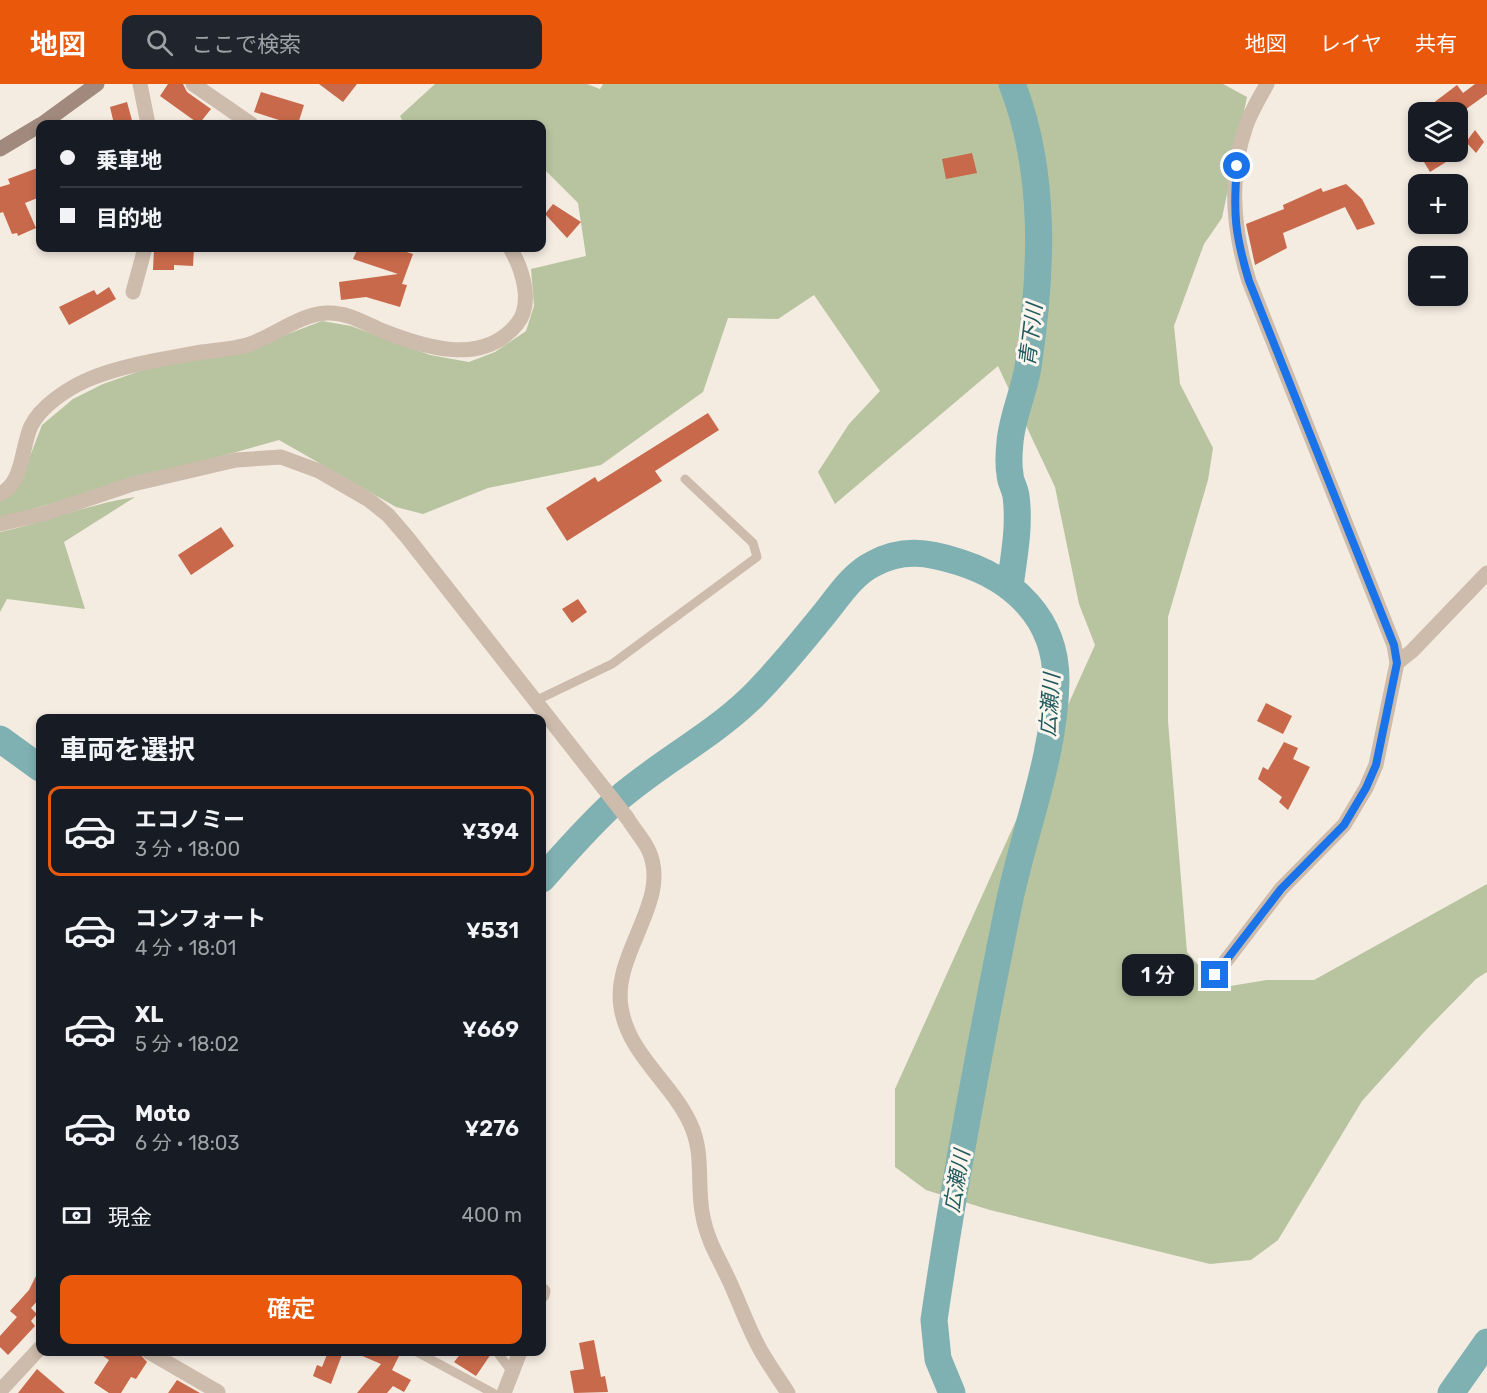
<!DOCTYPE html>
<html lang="ja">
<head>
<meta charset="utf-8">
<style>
	body { margin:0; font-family:Rubik,"Noto Sans JP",sans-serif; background:#20242c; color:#f1f3f6; height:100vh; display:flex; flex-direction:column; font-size:22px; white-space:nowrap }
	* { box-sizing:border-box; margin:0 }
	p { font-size:20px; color:#9ea1a6 }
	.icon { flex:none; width:33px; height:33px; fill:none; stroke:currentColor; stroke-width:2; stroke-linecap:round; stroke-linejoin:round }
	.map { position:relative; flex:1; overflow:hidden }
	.drawer { position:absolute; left:36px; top:630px; width:510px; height:642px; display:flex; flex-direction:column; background:#171b24; border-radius:12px; box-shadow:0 3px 9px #0003 }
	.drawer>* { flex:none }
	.banner { position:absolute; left:36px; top:36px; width:510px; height:132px; border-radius:12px; box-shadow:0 3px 9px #0003; display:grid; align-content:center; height:132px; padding:0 24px; background:#171b24 }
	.fabs { position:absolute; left:1408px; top:18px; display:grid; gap:12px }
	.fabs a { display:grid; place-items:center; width:60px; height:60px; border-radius:12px; background:#171b24; box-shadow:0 3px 9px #0003; font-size:30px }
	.end { position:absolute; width:27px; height:27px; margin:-14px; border:8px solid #1a73e8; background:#fff; box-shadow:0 0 0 3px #fff }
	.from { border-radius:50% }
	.bubble { position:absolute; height:42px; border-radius:12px; background:#171b24; box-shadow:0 3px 9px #0003; font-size:20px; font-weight:600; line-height:42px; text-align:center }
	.banner b { display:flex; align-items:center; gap:21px; height:57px; font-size:22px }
	.banner b+b { border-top:2px solid #363941 }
	.banner i { width:15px; height:15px; background:#f1f3f6 }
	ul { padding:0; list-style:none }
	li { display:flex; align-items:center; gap:18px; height:90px; margin:0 12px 9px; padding:0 12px; border:3px solid transparent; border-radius:12px }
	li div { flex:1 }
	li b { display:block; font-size:22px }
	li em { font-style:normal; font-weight:600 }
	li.selected { border-color:#ea580c }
	li>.icon { width:54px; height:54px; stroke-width:1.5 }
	h2 { padding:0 24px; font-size:27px; line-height:72px }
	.pay { display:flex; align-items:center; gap:15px; height:66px; padding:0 24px; font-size:22px }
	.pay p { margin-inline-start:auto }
	.cta { display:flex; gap:12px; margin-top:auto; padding:12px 24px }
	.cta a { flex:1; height:69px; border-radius:12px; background:#ea580c; color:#fff; font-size:24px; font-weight:600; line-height:69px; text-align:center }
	header { display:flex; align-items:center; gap:36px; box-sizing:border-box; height:84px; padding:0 30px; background:#ea580c; color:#fff }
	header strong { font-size:28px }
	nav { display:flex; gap:33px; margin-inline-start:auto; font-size:21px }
	.search { width:420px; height:54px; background:#20242c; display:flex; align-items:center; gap:15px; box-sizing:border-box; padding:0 21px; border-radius:12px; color:#9ea1a6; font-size:22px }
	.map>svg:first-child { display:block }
</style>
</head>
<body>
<header>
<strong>地図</strong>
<div class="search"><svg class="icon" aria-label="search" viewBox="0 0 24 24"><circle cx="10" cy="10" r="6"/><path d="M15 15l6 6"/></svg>ここで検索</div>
<nav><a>地図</a><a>レイヤ</a><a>共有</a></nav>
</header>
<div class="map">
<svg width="1487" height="1309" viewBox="0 0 1487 1309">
	<rect width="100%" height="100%" fill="#f4ebe1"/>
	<!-- green -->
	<path fill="#b8c4a0" d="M 435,0 L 587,0 L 600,5 L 603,0 L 1223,0 L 1247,13 L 1222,134 L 1204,160 L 1174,242 L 1180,300 L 1213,364 L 1208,396 L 1168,533 L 1168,637 L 1187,868 L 1218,904 L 1267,896 L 1314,896 L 1487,800 L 1487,888 L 1476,895 L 1426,946 L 1362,1017 L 1278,1156 L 1251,1176 L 1210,1180 L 990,1126 L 926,1106 L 895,1083 L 895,1005 L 1095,561 L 1079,520 L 1055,403 L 998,282 L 835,420 L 818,388 L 849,340 L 880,307 L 814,211 L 778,235 L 728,234 L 703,308 L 601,381 L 488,404 L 423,430 L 396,423 L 279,356 L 0,434 L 0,417 L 22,393 L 42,341 L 73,315 L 103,300 L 146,285 L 259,261 L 322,237 L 351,242 L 430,271 L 469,278 L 495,268 L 526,247 L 534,222 L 531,185 L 586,172 L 578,119 L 542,83 L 542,40 L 404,40 L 400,32 Z
		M 135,413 L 64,458 L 85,525 L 7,515 L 0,528 L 0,448 C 45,438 89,420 135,413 Z"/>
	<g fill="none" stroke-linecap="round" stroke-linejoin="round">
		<!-- river -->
		<path stroke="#7fb0b2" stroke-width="27" d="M 1010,502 C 1014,472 1020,442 1016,412 C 1015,404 1010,398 1010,390 C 1008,380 1009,368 1010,358 C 1012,333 1024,308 1028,283 C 1042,190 1047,89 1012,0
			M 0,655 L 40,684
			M 542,795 C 566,768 590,740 617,716 C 658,680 709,654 749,616 C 775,591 798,562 821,534 C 837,515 851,491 873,480 C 902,464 928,468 959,478 C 1013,495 1056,534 1056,596 C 1055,673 1023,749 1008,824 C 980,961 954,1098 934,1236 L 938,1275 L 952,1309
			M 1451,1309 L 1487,1258"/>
	</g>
	<!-- building -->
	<path fill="#c8694b" d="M 168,0 L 183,0 L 187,8 L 211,25 L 199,40 L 160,12 Z
		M 319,0 L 357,0 L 343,18 Z
		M 1475,0 L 1487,0 L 1487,10 L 1462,28 L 1438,28 L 1432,20 L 1457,1 L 1463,9 Z
		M 261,8 L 304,21 L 298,40 L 280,40 L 282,37 L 254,28 Z
		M 127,18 L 133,40 L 114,40 L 110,23 Z
		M 1475,46 L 1484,58 L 1476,69 L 1466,58 Z
		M 1432,68 L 1440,68 L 1446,78 L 1430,88 L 1421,73 Z
		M 972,69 L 977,89 L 946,95 L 942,75 Z
		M 40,83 L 40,113 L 25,119 L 36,144 L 18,152 L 17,149 L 12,150 L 3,128 L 0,129 L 0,103 L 10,100 L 8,95 Z
		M 1346,100 L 1362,115 L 1375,140 L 1357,146 L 1345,123 L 1283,149 L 1287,164 L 1255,181 L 1246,140 L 1284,125 L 1283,121 L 1321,104 L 1323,108 Z
		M 553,120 L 581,138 L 567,154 L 545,130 Z
		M 154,164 L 194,164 L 193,182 L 174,181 L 174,186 L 153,186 Z
		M 358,164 L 394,164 L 413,170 L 402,200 L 407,201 L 400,223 L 366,213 L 341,216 L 339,198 L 398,190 L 353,175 Z
		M 109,203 L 116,215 L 69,241 L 59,223 L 94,206 L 97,211 Z
		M 708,329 L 719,346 L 655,387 L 662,397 L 567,457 L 546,424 L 595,393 L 598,398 Z
		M 221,443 L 234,462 L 191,491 L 178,471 Z
		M 578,515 L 587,528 L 572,539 L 562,525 Z
		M 1266,619 L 1292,632 L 1283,650 L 1257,637 Z
		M 1284,658 L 1298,664 L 1293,675 L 1310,683 L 1288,726 L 1279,718 L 1282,713 L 1258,695 L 1263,683 L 1268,686 Z
		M 40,1184 L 40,1214 L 31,1224 L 37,1230 L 31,1237 L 35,1242 L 8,1271 L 0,1263 L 0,1252 L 17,1233 L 10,1227 L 29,1206 Z
		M 594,1256 L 601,1293 L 605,1292 L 608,1308 L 574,1309 L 570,1287 L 584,1285 L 579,1259 Z
		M 97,1268 L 138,1268 L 147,1278 L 136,1295 L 131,1293 L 121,1309 L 109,1309 L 94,1299 L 109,1276 Z
		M 328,1268 L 343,1268 L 331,1300 L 313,1292 L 317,1281 L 322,1283 Z
		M 353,1268 L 401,1268 L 392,1286 L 411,1296 L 404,1308 L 393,1302 L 387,1309 L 357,1309 L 381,1280 Z
		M 462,1268 L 490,1268 L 491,1270 L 476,1292 L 454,1278 Z
		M 37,1285 L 65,1309 L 18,1309 Z
		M 177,1296 L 200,1309 L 168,1309 Z"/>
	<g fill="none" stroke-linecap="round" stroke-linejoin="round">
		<!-- service -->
		<path stroke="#cdbbac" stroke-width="9" d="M 535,617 L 612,580 L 757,473 L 753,459 L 685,395
			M 417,1268 L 493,1309
			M 497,1268 L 512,1288"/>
		<!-- minor -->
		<path stroke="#cdbbac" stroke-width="15" d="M 140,0 L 148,40
			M 193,0 L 251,40
			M 133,208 L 145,164
			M 0,410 C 24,398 21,364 31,342 C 41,322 67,305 87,296 C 122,281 164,275 202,268 C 216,266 233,265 247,261 C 273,253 299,230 327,229 C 348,228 364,239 383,247 C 426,264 483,282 517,240 C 534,219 522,184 510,164
			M 0,440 L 46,429 L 133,400 L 236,376 L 281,373 L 319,387 L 369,416 L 388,431 L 407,453 L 628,735 C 634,745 643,755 648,765 C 673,816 612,868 621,923 C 628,970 671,998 690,1039 C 705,1070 696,1102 703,1133 C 707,1155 718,1173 727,1192 C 739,1217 748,1244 761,1267 C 769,1281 779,1295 788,1309
			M 1397,579 L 1412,567 L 1487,489
			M 1215,891 L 1281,805 L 1344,741 L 1366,704 L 1376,681 L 1397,579 L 1394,561 L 1249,197 C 1233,146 1228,93 1246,42 C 1251,27 1260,13 1267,0
			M 542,1211 L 543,1207
			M 149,1268 L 218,1308
			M 0,1307 L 40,1264
			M 504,1309 L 520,1268"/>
		<!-- secondary -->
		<path stroke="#a18a7d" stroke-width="15" d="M 42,40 L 97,0
			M 0,65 L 40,41"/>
	</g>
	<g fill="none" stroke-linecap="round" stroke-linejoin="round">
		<!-- route -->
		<path stroke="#1a73e8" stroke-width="8" d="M 1215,891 L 1281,805 L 1344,741 L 1366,704 L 1376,681 L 1397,579 L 1394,561 L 1249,197 C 1235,151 1233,129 1237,82"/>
	</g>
	<g text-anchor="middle" stroke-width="6" stroke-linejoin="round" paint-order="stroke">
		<!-- water labels -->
		<g font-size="21" font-style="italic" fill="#1f5a5e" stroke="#fbf5ee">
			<text transform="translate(1031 251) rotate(-83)" y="7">青下川</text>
			<text transform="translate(1050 621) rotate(-86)" y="7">広瀬川</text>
			<text transform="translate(957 1097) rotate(-80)" y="7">広瀬川</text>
		</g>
	</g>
</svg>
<div class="fabs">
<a><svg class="icon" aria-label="layers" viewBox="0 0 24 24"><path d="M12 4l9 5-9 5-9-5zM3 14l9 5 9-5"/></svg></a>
<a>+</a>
<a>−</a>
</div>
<i class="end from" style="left:1237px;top:82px"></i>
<i class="end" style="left:1215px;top:891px"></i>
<div class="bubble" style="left:1122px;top:870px;width:72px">1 分</div>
<div class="banner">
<b><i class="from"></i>乗車地</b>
<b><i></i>目的地</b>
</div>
<section class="drawer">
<h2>車両を選択</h2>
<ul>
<li class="selected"><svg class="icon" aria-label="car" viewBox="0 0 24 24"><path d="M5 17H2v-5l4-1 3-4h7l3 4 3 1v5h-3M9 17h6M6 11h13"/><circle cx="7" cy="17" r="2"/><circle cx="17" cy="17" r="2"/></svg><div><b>エコノミー</b><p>3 分 · 18:00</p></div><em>¥394</em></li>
<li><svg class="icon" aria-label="car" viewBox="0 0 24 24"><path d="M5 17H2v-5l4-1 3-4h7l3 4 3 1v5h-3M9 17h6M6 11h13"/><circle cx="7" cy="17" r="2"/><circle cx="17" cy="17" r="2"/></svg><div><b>コンフォート</b><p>4 分 · 18:01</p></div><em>¥531</em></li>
<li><svg class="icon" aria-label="car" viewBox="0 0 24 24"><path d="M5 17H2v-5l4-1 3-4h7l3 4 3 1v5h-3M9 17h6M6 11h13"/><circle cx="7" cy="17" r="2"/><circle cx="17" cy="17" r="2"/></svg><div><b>XL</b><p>5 分 · 18:02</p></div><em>¥669</em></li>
<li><svg class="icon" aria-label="car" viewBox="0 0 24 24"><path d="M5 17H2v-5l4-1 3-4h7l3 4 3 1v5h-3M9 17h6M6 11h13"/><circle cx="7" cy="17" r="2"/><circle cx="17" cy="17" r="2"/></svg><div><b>Moto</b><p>6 分 · 18:03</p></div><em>¥276</em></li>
</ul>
<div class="pay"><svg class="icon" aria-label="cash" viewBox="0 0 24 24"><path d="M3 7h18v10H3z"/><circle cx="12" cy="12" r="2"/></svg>現金<p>400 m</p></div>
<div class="cta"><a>確定</a></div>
</section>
</div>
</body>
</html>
